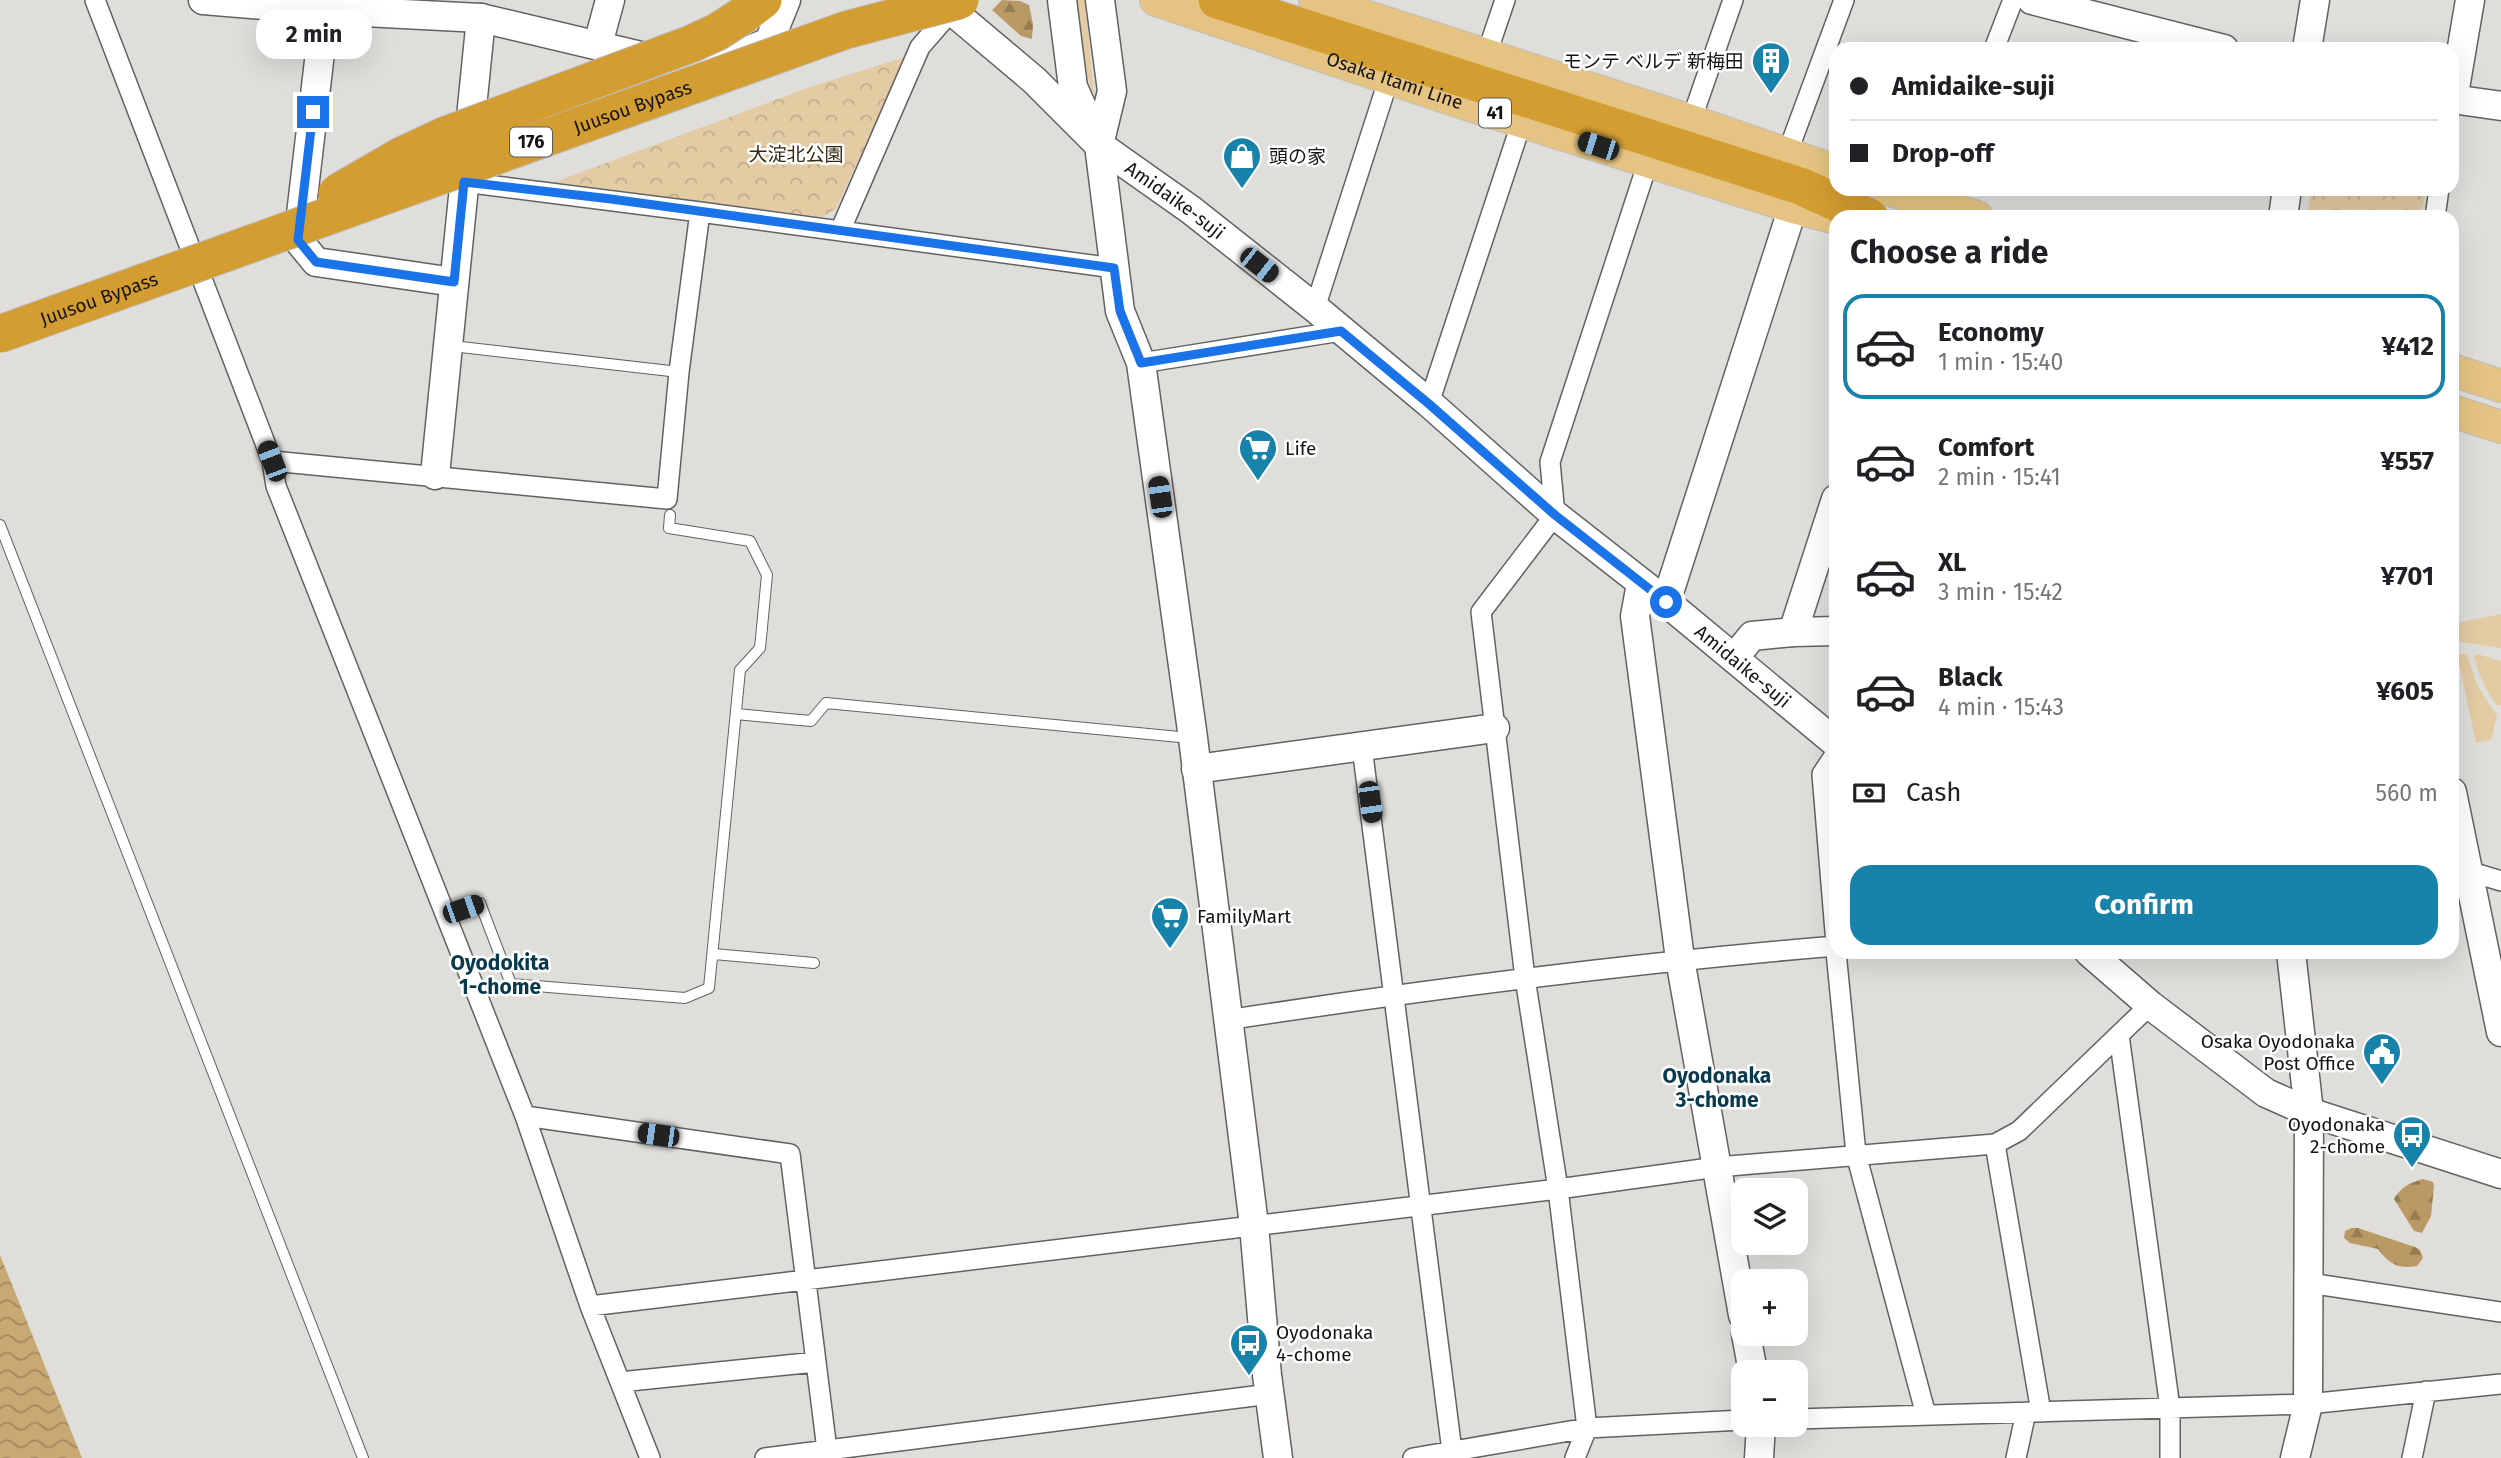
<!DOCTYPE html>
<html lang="en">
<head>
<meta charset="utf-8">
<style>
	body { margin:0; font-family:"Fira Sans","Noto Sans JP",sans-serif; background:#f2f2f2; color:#202124; height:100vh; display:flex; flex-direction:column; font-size:26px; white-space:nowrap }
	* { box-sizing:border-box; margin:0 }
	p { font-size:23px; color:#757577 }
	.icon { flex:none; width:38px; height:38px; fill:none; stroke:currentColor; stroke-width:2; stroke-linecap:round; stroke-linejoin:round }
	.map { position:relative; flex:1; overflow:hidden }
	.panel { position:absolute; left:1829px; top:210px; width:630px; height:749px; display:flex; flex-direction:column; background:#fff; border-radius:21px; box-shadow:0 7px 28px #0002 }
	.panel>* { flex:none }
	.hud { position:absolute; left:1829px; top:42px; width:630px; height:154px; border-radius:21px; box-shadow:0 7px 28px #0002; display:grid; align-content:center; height:154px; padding:0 21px; background:#fff }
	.fabs { position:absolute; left:1731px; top:1178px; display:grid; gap:14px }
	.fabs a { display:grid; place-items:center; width:77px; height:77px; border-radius:14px; background:#fff; box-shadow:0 7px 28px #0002; font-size:35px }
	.end { position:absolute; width:32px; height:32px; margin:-16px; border:9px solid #1a73e8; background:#fff; box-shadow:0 0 0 4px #fff }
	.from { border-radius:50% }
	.bubble { position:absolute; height:49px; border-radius:21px; background:#fff; box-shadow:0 7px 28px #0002; font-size:23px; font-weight:700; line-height:49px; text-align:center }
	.car { position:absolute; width:21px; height:42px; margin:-21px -10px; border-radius:9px; box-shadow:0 0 5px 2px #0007; background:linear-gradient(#222 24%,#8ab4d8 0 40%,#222 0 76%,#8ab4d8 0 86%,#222 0) }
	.hud b { display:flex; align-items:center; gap:24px; height:66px; font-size:26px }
	.hud b+b { border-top:2px solid #e0e0e0 }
	.hud i { width:18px; height:18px; background:#202124 }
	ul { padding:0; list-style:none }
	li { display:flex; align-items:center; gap:21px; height:105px; margin:0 14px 10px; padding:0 7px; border:4px solid transparent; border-radius:21px }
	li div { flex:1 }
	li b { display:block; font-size:26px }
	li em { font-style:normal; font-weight:700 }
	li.selected { border-color:#1782aa }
	li>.icon { width:63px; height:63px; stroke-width:1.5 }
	h2 { padding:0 21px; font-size:32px; line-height:84px }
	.pay { display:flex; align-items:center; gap:18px; height:77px; padding:0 21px; font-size:26px }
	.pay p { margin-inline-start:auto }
	.button { display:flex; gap:14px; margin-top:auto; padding:14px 21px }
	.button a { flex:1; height:80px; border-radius:21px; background:#1782aa; color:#fff; font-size:28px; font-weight:700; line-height:80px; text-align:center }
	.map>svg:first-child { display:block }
</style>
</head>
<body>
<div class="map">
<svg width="2501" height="1458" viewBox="0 0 2501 1458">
	<defs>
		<pattern id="forest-firs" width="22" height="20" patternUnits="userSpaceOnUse" patternTransform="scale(1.75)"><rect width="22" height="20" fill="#b99a64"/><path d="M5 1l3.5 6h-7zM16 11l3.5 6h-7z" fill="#957c51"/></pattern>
		<pattern id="park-crowns" width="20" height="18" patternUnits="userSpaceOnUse" patternTransform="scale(1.75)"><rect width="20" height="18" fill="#e3cba3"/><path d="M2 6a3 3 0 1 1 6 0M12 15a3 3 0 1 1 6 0" fill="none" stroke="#c2ad8b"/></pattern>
		<pattern id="water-waves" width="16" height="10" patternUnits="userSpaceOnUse" patternTransform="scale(1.75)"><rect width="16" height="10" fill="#c8a973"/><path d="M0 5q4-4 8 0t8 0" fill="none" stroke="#a1885d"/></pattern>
	</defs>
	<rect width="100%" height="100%" fill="#e0dedb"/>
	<!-- grass -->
	<path fill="#e3cba3" d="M 1076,0 L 1085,0 L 1094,92 L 1091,90 L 1083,54 Z
		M 2501,614 L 2501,648 L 2455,641 L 2452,624 Z
		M 2457,654 L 2467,654 L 2477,685 L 2497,716 L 2491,740 L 2476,743 Z
		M 2477,654 L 2501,661 L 2501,705 L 2497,706 C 2486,691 2478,674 2474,656 Z"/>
	<!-- forest -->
	<path fill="url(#forest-firs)" d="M 1002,0 L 1020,1 L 1029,5 L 1033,24 L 1032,39 L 1021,36 L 992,10 Z
		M 2423,1179 L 2433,1182 L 2434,1186 L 2431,1216 L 2422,1233 L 2414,1231 L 2394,1199 C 2401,1187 2409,1183 2423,1179 Z
		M 2351,1228 L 2358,1228 L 2415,1247 L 2420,1250 L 2423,1258 L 2417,1266 C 2399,1270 2388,1263 2378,1249 L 2350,1243 L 2344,1238 L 2345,1231 Z"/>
	<!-- park -->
	<path fill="url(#park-crowns)" d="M 905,57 L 836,209 L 822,217 L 555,182 L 810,87 Z
		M 2311,189 L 2426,189 L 2421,217 L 2307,217 Z"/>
	<!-- water -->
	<path fill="url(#water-waves)" d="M 0,1255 L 82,1458 L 0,1458 Z"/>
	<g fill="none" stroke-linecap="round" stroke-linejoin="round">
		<defs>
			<path id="lane" d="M 452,346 L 679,372
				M 0,525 L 363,1458
				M 736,714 L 811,721 L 826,703 L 1190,738
				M 446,915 L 480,903 L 511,984 L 685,998 L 709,988 L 740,670 L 760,648 L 767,575 L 750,541 L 669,528 L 670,515
				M 714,954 L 814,963"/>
			<path id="street" d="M 95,0 L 272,461 L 276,486 L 525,1116 L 590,1306 L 650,1458
				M 1994,49 L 2013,0
				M 1486,56 L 1505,0
				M 1691,121 L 1733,0
				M 1787,154 L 1844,0
				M 464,182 L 700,212
				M 2435,217 L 2439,189
				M 840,231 L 920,47 L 952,10
				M 1315,308 L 1389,78
				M 1141,363 L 1341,331
				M 1429,403 L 1522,121
				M 272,461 L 667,499 L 679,372 L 700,212 L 1114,268
				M 1362,747 L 1452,1451
				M 1836,753 L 1822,774 L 1836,944
				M 2468,871 L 2501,881
				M 1836,952 L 1856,1154 L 1926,1415
				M 1227,1020 C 1429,989 1632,963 1836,946
				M 2119,1035 L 2170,1408 L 2170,1458
				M 525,1116 L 790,1154 L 828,1458
				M 1995,1144 L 2041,1412
				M 2309,1283 L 2501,1312
				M 590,1306 L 1558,1189 L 1717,1167 L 1995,1144 L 2019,1131 L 2150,1005
				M 620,1382 L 816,1362
				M 1796,1419 L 2308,1404 L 2501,1384
				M 765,1458 L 1270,1394
				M 1413,1458 L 1587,1428 L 1743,1420
				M 1575,1458 L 1587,1428 L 1558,1189 L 1525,978 L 1481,612 L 1555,515 L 1550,462 L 1648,162
				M 2016,1458 L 2026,1412
				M 2412,1458 L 2426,1391"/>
			<g id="secondary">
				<path d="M 203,0 L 325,10 L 481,18 L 700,70 L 769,42 L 786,0"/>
				<path id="s1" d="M 939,0 L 1034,80 L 1099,145 L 1191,210 L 1315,308 L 1429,403 L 1555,515 L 1666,602 L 1836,743"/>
				<path d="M 1062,0 L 1073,87 L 1099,145 L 1120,311 L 1141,363 L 1193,738 L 1254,1225 L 1267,1375 L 1278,1458"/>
				<path d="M 2032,0 L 2224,49"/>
				<path d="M 325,10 L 298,240 L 316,262 L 454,282"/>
				<path d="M 598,44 L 610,0"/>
				<path d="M 2307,49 L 2315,0"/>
				<path d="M 2452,99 L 2501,106"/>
				<path d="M 2453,100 L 2470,0"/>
				<path d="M 1099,145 L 1112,91 L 1100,0"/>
				<path d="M 2283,217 L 2287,189"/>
				<path d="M 435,475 L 481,18"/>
				<path d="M 1641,584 L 1635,616 L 1680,959 L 1743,1315"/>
				<path d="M 1666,602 L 1793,207"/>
				<path d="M 1793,632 L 1836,499"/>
				<path d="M 1734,658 L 1752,636 L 1793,632 L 1836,631"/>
				<path d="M 1196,769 L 1495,728"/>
				<path d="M 2452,792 L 2501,1032"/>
				<path d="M 2089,952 L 2150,1005 L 2266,1093 L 2309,1112 L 2501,1174"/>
				<path d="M 2291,952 L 2309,1112 L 2308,1404 L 2295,1458"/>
				<path d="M 1746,1334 L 1753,1372"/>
				<path d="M 1759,1458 L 1761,1424"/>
			</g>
			<g id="primary">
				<path id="s2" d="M 1156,0 L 1460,102 L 1793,207 L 1836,218"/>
				<path d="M 1315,0 L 1691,121 L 1836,171"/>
				<path d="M 1888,189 L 1977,217"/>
				<path d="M 2452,370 L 2501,386"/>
				<path d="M 2452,411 L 2501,427"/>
			</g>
			<path id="highway" d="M 1217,0 L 1800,186 L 1869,217
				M 742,16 L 763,0"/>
		</defs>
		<!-- lane casing -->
		<use href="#lane" stroke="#646260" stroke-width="12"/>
		<!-- street casing -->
		<use href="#street" stroke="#646260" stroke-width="22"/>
		<!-- secondary casing -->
		<use href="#secondary" stroke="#646260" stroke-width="31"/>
		<!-- primary casing -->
		<use href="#primary" stroke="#bdbdbd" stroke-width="34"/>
		<!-- highway casing -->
		<use href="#highway" stroke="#bdbdbd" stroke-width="39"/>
		<!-- lane -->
		<use href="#lane" stroke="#fff" stroke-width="10"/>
		<!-- street -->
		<use href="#street" stroke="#fff" stroke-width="19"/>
		<!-- secondary -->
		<use href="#secondary" stroke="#fff" stroke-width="28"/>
		<!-- primary -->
		<use href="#primary" stroke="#e5c483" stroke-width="32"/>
		<!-- highway -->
		<use href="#highway" stroke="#d39d31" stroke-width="37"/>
		<defs>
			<g id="highway-bridge">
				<path d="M 337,193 L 401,156 L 446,135 L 691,44 L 717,32 L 742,16"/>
				<path id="s3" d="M 0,334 L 846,30 L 960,0"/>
			</g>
		</defs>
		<!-- highway-bridge casing -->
		<use href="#highway-bridge" stroke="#bdbdbd" stroke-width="39" stroke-linecap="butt"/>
		<!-- highway-bridge -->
		<use href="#highway-bridge" stroke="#d39d31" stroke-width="37"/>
	</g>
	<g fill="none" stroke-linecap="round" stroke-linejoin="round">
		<!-- route -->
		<path stroke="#1a73e8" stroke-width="9" d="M 313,112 L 298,240 L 316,262 L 454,282 L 464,182 L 611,199 L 1114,268 L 1120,311 L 1141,363 L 1341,331 L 1429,404 L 1555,515 L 1666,602"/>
	</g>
	<!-- icons -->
	<defs>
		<symbol id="building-pin" viewBox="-11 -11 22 30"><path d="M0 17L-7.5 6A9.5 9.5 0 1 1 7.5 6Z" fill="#1782aa" stroke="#fff"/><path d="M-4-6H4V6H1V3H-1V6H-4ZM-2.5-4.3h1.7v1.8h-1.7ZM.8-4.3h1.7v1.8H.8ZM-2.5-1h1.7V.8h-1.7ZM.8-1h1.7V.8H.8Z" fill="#fff"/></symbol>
		<symbol id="shop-pin" viewBox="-11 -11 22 30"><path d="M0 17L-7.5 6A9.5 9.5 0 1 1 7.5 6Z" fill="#1782aa" stroke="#fff"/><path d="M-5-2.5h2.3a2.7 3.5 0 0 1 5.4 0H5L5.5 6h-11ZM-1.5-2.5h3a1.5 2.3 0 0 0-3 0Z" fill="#fff"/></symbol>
		<symbol id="supermarket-pin" viewBox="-11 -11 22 30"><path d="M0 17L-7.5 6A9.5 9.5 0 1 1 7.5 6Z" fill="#1782aa" stroke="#fff"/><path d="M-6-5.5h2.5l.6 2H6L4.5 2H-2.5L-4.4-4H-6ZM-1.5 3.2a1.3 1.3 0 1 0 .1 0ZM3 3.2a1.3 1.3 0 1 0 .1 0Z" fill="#fff"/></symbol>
		<symbol id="civic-pin" viewBox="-11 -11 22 30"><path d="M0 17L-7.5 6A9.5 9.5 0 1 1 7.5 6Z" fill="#1782aa" stroke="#fff"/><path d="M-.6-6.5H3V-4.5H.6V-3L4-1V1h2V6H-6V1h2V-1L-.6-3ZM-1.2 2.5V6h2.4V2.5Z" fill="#fff"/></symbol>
		<symbol id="bus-pin" viewBox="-11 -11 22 30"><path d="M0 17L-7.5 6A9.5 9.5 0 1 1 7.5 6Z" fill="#1782aa" stroke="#fff"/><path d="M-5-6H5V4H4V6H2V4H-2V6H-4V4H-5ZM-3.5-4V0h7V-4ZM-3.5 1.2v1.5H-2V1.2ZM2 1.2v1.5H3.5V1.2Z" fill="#fff"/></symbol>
	</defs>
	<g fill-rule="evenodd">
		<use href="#building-pin" x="1749" y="39" width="44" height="60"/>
		<use href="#shop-pin" x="1220" y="134" width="44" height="60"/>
		<use href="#supermarket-pin" x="1236" y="426" width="44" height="60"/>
		<use href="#supermarket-pin" x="1148" y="894" width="44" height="60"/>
		<use href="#civic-pin" x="2360" y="1030" width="44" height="60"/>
		<use href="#bus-pin" x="2390" y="1113" width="44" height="60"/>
		<use href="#bus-pin" x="1227" y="1321" width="44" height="60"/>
	</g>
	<g text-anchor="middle" stroke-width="5" stroke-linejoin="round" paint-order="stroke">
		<!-- shield labels -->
		<g fill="#fff" stroke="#5b5a5a" stroke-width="2">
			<rect x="1479" y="98.5" width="32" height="29" rx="5"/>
			<rect x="510" y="127.5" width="42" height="29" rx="5"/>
		</g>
		<g font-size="18" font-weight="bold" fill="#151413">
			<text x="1495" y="119">41</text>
			<text x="531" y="148">176</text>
		</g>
		<!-- poi labels -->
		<g font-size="19" fill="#151413" stroke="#fff" text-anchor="start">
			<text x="1744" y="68" text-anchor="end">モンテ ベルデ 新梅田</text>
			<text x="1269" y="163">頭の家</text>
			<text x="1285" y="455">Life</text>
			<text x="1197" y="923">FamilyMart</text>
			<text x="2355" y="1048" text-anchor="end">Osaka Oyodonaka<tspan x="2355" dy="22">Post Office</tspan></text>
			<text x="2385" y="1131" text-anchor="end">Oyodonaka<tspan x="2385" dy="22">2-chome</tspan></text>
			<text x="1276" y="1339">Oyodonaka<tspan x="1276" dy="22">4-chome</tspan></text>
		</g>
		<!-- street labels -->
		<g font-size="19" fill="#151413" stroke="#fff">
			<text dy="7" stroke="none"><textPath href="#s2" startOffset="252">Osaka Itami Line</textPath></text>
			<text dy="7" stroke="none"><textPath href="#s3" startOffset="672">Juusou Bypass</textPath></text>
			<text dy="7" stroke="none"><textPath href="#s1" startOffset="310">Amidaike-suji</textPath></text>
			<text dy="7" stroke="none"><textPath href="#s3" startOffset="105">Juusou Bypass</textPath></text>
			<text dy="7" stroke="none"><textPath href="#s1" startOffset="1045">Amidaike-suji</textPath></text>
		</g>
		<!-- park labels -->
		<g font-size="19" fill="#35280e" stroke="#fff">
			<text x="796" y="161">大淀北公園</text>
		</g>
		<!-- neighbourhood labels -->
		<g font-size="21" font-weight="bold" fill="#08394d" stroke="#fff">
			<text x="500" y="970">Oyodokita<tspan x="500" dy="24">1-chome</tspan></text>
			<text x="1717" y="1083">Oyodonaka<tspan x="1717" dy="24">3-chome</tspan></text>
		</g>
	</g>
</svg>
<div class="fabs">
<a><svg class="icon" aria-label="layers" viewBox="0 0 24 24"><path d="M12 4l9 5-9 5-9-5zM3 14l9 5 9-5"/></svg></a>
<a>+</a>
<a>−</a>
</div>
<i class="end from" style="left:1666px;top:602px"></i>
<i class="end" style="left:313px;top:112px"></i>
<div class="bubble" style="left:256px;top:10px;width:116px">2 min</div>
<i class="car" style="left:1598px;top:146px;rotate:288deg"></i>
<i class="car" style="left:1259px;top:265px;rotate:128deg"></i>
<i class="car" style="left:272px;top:461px;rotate:339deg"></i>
<i class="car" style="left:1160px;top:497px;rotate:352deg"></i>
<i class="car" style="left:1370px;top:802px;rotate:172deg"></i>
<i class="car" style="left:463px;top:909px;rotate:71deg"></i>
<i class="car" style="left:658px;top:1135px;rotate:278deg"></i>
<div class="hud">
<b><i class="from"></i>Amidaike-suji</b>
<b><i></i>Drop-off</b>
</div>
<section class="panel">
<h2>Choose a ride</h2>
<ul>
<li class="selected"><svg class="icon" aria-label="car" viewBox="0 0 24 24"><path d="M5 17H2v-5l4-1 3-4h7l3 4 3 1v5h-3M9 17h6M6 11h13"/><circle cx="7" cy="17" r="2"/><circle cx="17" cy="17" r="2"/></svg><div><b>Economy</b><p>1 min · 15:40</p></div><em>¥412</em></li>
<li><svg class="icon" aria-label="car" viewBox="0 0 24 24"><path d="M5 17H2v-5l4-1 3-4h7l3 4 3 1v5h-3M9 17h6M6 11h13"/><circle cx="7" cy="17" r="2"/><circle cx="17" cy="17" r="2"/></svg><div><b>Comfort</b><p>2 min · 15:41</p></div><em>¥557</em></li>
<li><svg class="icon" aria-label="car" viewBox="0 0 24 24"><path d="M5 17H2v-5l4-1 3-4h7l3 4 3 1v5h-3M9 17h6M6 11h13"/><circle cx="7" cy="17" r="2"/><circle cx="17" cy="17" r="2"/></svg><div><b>XL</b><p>3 min · 15:42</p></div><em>¥701</em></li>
<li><svg class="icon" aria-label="car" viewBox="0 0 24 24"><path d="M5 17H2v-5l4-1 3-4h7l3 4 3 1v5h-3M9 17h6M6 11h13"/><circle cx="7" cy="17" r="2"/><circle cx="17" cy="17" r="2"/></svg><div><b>Black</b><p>4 min · 15:43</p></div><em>¥605</em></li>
</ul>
<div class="pay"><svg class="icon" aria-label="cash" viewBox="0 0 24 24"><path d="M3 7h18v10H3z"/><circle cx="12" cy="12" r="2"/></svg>Cash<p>560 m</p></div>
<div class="button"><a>Confirm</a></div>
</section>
</div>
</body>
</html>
